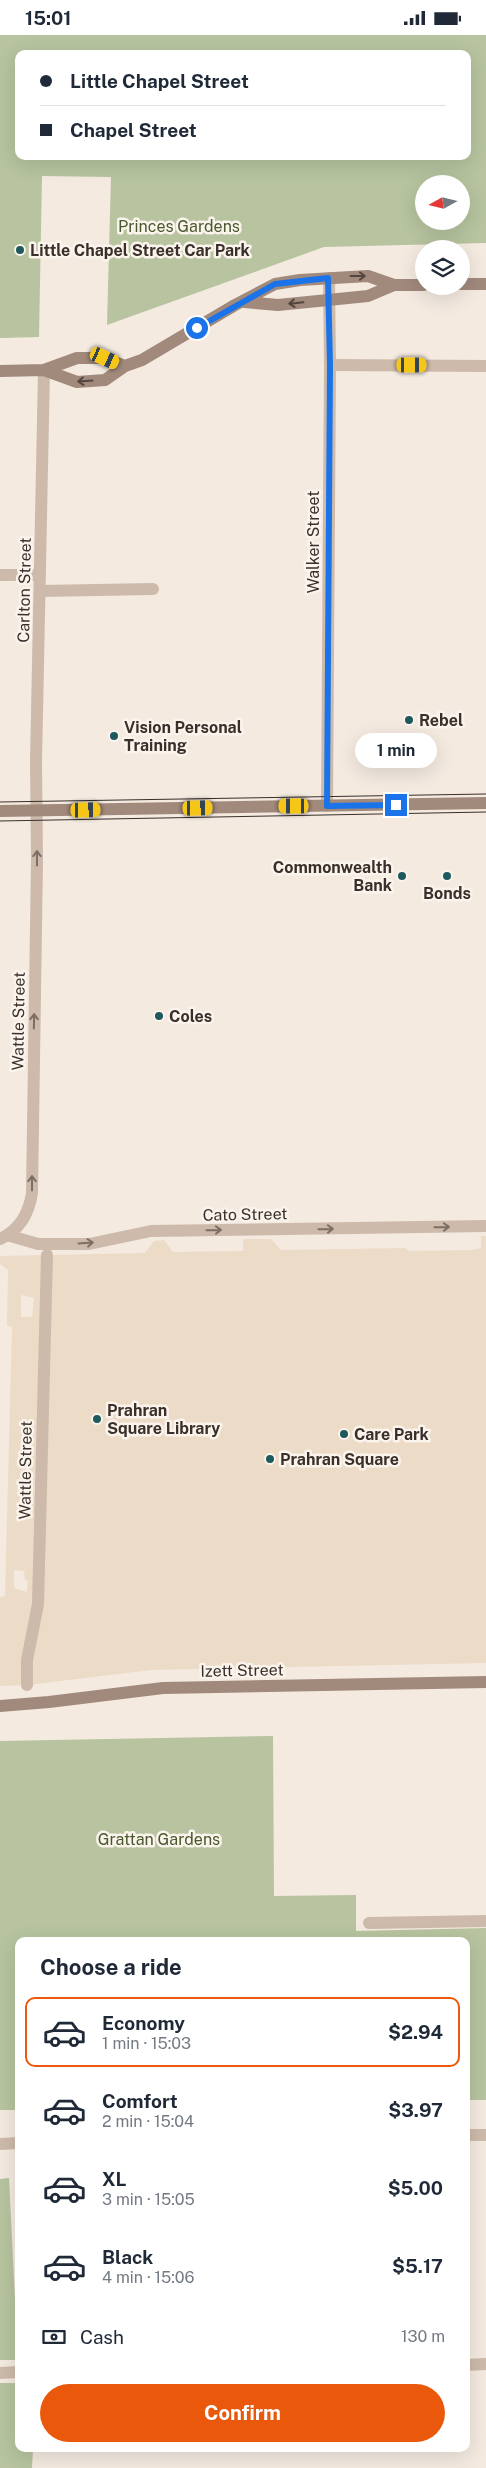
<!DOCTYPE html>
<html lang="en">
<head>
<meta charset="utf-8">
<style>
	body { margin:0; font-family:"Public Sans",sans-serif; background:#f2f2f3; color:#1f2937; height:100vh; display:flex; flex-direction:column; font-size:19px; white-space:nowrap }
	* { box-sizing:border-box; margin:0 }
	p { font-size:16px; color:#747a83 }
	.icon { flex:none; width:28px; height:28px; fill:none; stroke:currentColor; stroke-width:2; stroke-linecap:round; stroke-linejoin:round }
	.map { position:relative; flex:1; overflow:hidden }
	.details { position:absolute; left:15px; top:1902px; width:455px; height:515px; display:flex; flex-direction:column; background:#fff; border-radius:10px; box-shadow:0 5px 20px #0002 }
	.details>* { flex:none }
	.guide { position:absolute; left:15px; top:15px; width:456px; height:110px; border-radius:10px; box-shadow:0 5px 20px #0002; display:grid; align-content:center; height:110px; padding:0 25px; background:#fff }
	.needle { width:32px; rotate:262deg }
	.tools { position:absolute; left:415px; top:140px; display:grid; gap:10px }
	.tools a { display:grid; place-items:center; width:55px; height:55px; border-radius:50%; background:#fff; box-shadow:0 5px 20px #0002; font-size:25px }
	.end { position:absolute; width:22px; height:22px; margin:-11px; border:6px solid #1a73e8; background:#fff; box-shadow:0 0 0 2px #fff }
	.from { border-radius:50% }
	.bubble { position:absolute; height:35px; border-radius:18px; background:#fff; box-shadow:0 5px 20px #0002; font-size:16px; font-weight:700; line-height:35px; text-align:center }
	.car { position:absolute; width:15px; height:30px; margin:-15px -8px; border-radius:6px; box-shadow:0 0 4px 1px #0007; background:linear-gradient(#f5c518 24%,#345 0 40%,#f5c518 0 76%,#345 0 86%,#f5c518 0) }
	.guide b { display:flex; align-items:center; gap:18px; height:48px; font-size:19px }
	.guide b+b { border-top:1px solid #e0e1e3 }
	.guide i { width:12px; height:12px; background:#1f2937 }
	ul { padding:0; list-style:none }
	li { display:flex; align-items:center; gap:15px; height:70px; margin:0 10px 8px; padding:0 15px; border:2px solid transparent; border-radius:10px }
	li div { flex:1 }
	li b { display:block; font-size:19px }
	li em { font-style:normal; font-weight:700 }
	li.current { border-color:#ea580c }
	li>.icon { width:45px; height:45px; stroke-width:1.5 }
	h2 { padding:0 25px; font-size:22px; line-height:60px }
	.pay { display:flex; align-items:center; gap:12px; height:55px; padding:0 25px; font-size:19px }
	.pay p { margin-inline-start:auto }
	.action { display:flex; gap:10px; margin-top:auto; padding:10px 25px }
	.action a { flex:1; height:58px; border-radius:30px; background:#ea580c; color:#fff; font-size:20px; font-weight:700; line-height:58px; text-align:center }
	.status { display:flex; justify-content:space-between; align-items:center; height:35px; padding:0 25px; background:#fff; direction:ltr }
	.status svg { height:14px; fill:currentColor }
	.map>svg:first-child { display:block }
</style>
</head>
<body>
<div class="status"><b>15:01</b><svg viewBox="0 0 49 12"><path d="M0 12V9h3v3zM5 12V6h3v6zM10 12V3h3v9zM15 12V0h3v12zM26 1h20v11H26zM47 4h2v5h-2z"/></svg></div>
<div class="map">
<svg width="486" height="2433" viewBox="0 0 486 2433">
	<rect width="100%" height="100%" fill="#f4eae0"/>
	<!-- green -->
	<path fill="#b7c49f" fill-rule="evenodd" d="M 0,0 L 486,0 L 486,208 L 324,212 L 107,290 L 111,142 L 42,141 L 39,302 L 0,303 ZM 19,19 L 468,19 L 468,121 L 19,121 ZM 424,149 L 461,149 L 461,186 L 424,186 Z
		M 273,1701 L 274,1861 L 356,1860 L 356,1896 L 486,1893 L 486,2065 L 466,2065 L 466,1906 L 19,1906 L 19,2075 L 0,2075 L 0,1706 Z
		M 9,2143 L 17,2306 L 16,2325 L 0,2325 L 0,2144 Z
		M 0,2348 L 19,2348 L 19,2414 L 33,2414 L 32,2433 L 0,2433 Z"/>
	<!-- plaza -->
	<path fill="#ecdbc7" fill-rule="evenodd" d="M 481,1201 L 486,1201 L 486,1628 L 151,1635 L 27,1650 L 0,1651 L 0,1562 L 5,1561 L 12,1292 L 7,1291 L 8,1235 L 0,1229 L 0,1221 L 145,1218 L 154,1206 L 164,1205 L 173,1217 L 243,1216 L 243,1204 L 271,1204 L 281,1215 L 405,1213 L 410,1216 L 473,1215 L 481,1213 ZM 21,1260 L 34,1263 L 32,1282 L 21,1282 ZM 14,1535 L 24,1536 L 25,1545 L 28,1546 L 27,1557 L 14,1553 Z"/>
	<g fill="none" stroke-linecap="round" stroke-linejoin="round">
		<!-- lane -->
		<path stroke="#cdbaab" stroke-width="12" d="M 330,330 L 486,331
			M 0,540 L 40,540
			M 40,556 L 153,554
			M 369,1888 L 486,1886
			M 466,2330 L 486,2329
			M 0,2338 L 19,2337"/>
		<!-- street -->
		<path stroke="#cdbaab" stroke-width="12" d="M 327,771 L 330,330 L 329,243
			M 7,1200 L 38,1209 L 89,1209 L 151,1196 L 486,1191
			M 0,1204 C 20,1195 29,1178 32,1158 L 37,825 L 36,727 L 44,335
			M 27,1650 L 27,1625 L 38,1569 L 47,1220
			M 466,2100 L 486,2100
			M 0,2109 L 19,2108"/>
		<!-- secondary -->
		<path stroke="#a1897c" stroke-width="12" d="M 461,249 L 486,249
			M 244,267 L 278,270 L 368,261 L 394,250
			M 44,335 L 77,347 L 105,345 L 125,331 L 142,325 L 235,270 L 275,249 L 300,245 L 368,241 L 394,250 L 424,250
			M 0,336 L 44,335 L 77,323 L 105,323 L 125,331
			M 0,776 L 486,768
			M 0,1671 L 49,1667 L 163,1653 L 486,1647"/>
		<!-- tram -->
		<path stroke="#3a2f2a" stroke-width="1" d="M 0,767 L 486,759
			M 0,786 L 486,777"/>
	</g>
	<!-- one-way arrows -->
	<defs><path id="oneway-shaft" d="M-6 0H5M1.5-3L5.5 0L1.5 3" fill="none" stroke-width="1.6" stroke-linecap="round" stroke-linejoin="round" transform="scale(1.25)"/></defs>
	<g stroke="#54463e">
		<use href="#oneway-shaft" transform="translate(358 241)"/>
		<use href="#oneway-shaft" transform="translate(296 268) rotate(174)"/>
		<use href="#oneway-shaft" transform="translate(85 346) rotate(176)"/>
	</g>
	<g stroke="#7c6e64">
		<use href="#oneway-shaft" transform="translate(37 823) rotate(-90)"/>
		<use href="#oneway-shaft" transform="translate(34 986) rotate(-89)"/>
		<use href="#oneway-shaft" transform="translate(32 1148) rotate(-90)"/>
		<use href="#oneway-shaft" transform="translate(442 1192) rotate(-1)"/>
		<use href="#oneway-shaft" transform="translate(326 1194) rotate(-1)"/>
		<use href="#oneway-shaft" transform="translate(214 1195) rotate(-1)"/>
		<use href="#oneway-shaft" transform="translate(86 1208) rotate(-4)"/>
	</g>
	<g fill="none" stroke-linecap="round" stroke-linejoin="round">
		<!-- route -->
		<path stroke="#1a73e8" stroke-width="6" d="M 197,293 L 275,249 L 328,243 L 330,330 L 327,771 L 396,770"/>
	</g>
	<!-- markers -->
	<g fill="#1e595d" stroke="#fbf4ed" stroke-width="2">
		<circle cx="20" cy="215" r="5"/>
		<circle cx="409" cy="685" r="5"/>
		<circle cx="114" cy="701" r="5"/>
		<circle cx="402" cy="841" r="5"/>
		<circle cx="447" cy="841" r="5"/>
		<circle cx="159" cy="981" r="5"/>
		<circle cx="97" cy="1384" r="5"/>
		<circle cx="344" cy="1399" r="5"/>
		<circle cx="270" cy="1424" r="5"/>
	</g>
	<g text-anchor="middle" stroke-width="5" stroke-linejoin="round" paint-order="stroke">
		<!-- park labels -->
		<g font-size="16" fill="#49592d" stroke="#fbf4ed">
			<text x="179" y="197">Princes Gardens</text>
			<text x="159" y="1810">Grattan Gardens</text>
		</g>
		<!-- poi labels -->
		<g font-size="16" font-weight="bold" fill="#3a2f2a" stroke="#fbf4ed" text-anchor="start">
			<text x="30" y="221">Little Chapel Street Car Park</text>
			<text x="419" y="691">Rebel</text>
			<text x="124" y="698">Vision Personal<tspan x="124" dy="18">Training</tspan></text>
			<text x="392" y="838" text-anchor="end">Commonwealth<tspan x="392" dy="18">Bank</tspan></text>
			<text x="447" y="864" text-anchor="middle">Bonds</text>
			<text x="169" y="987">Coles</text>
			<text x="107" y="1381">Prahran<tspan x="107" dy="18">Square Library</tspan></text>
			<text x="354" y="1405">Care Park</text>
			<text x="280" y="1430">Prahran Square</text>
		</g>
		<!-- street labels -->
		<g font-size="16" fill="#3a2f2a" stroke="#fbf4ed">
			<text transform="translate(313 507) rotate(-90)" y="6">Walker Street</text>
			<text transform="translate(24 555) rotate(-89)" y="6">Carlton Street</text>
			<text transform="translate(18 986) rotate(-89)" y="6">Wattle Street</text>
			<text transform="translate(245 1179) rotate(-1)" y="6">Cato Street</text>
			<text transform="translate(25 1435) rotate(-89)" y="6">Wattle Street</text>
			<text transform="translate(242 1635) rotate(-1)" y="6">Izett Street</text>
		</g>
	</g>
</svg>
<div class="tools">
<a><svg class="needle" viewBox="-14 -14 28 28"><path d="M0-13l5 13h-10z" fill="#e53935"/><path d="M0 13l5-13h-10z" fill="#747a83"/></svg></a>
<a><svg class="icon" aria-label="layers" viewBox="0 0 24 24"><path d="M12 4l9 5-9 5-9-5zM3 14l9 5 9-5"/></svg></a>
</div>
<i class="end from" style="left:197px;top:293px"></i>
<i class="end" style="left:396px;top:770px"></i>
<div class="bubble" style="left:355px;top:698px;width:82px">1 min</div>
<i class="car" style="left:105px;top:323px;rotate:114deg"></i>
<i class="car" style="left:412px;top:330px;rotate:90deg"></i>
<i class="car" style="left:294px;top:771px;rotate:270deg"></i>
<i class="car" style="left:198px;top:773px;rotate:89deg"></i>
<i class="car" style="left:86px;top:775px;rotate:89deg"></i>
<div class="guide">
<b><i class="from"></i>Little Chapel Street</b>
<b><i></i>Chapel Street</b>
</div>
<section class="details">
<h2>Choose a ride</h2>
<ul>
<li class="current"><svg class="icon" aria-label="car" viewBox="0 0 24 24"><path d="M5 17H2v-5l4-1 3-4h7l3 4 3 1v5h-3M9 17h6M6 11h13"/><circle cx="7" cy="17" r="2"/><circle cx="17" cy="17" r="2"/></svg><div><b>Economy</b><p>1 min · 15:03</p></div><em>$2.94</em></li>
<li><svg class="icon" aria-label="car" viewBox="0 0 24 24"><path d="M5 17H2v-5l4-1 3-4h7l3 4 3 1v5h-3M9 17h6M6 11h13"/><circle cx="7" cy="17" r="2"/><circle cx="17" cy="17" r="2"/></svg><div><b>Comfort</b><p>2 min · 15:04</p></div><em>$3.97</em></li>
<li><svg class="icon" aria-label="car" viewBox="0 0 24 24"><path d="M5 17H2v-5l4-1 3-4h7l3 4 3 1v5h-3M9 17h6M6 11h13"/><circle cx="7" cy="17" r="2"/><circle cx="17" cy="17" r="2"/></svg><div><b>XL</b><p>3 min · 15:05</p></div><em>$5.00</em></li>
<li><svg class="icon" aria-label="car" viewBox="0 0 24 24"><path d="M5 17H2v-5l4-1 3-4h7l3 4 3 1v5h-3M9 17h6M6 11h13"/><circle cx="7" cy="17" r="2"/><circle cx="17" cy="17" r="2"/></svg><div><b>Black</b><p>4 min · 15:06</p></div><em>$5.17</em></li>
</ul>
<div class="pay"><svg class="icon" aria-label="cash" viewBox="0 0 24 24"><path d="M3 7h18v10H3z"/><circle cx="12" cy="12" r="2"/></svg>Cash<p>130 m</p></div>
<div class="action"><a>Confirm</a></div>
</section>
</div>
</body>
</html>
